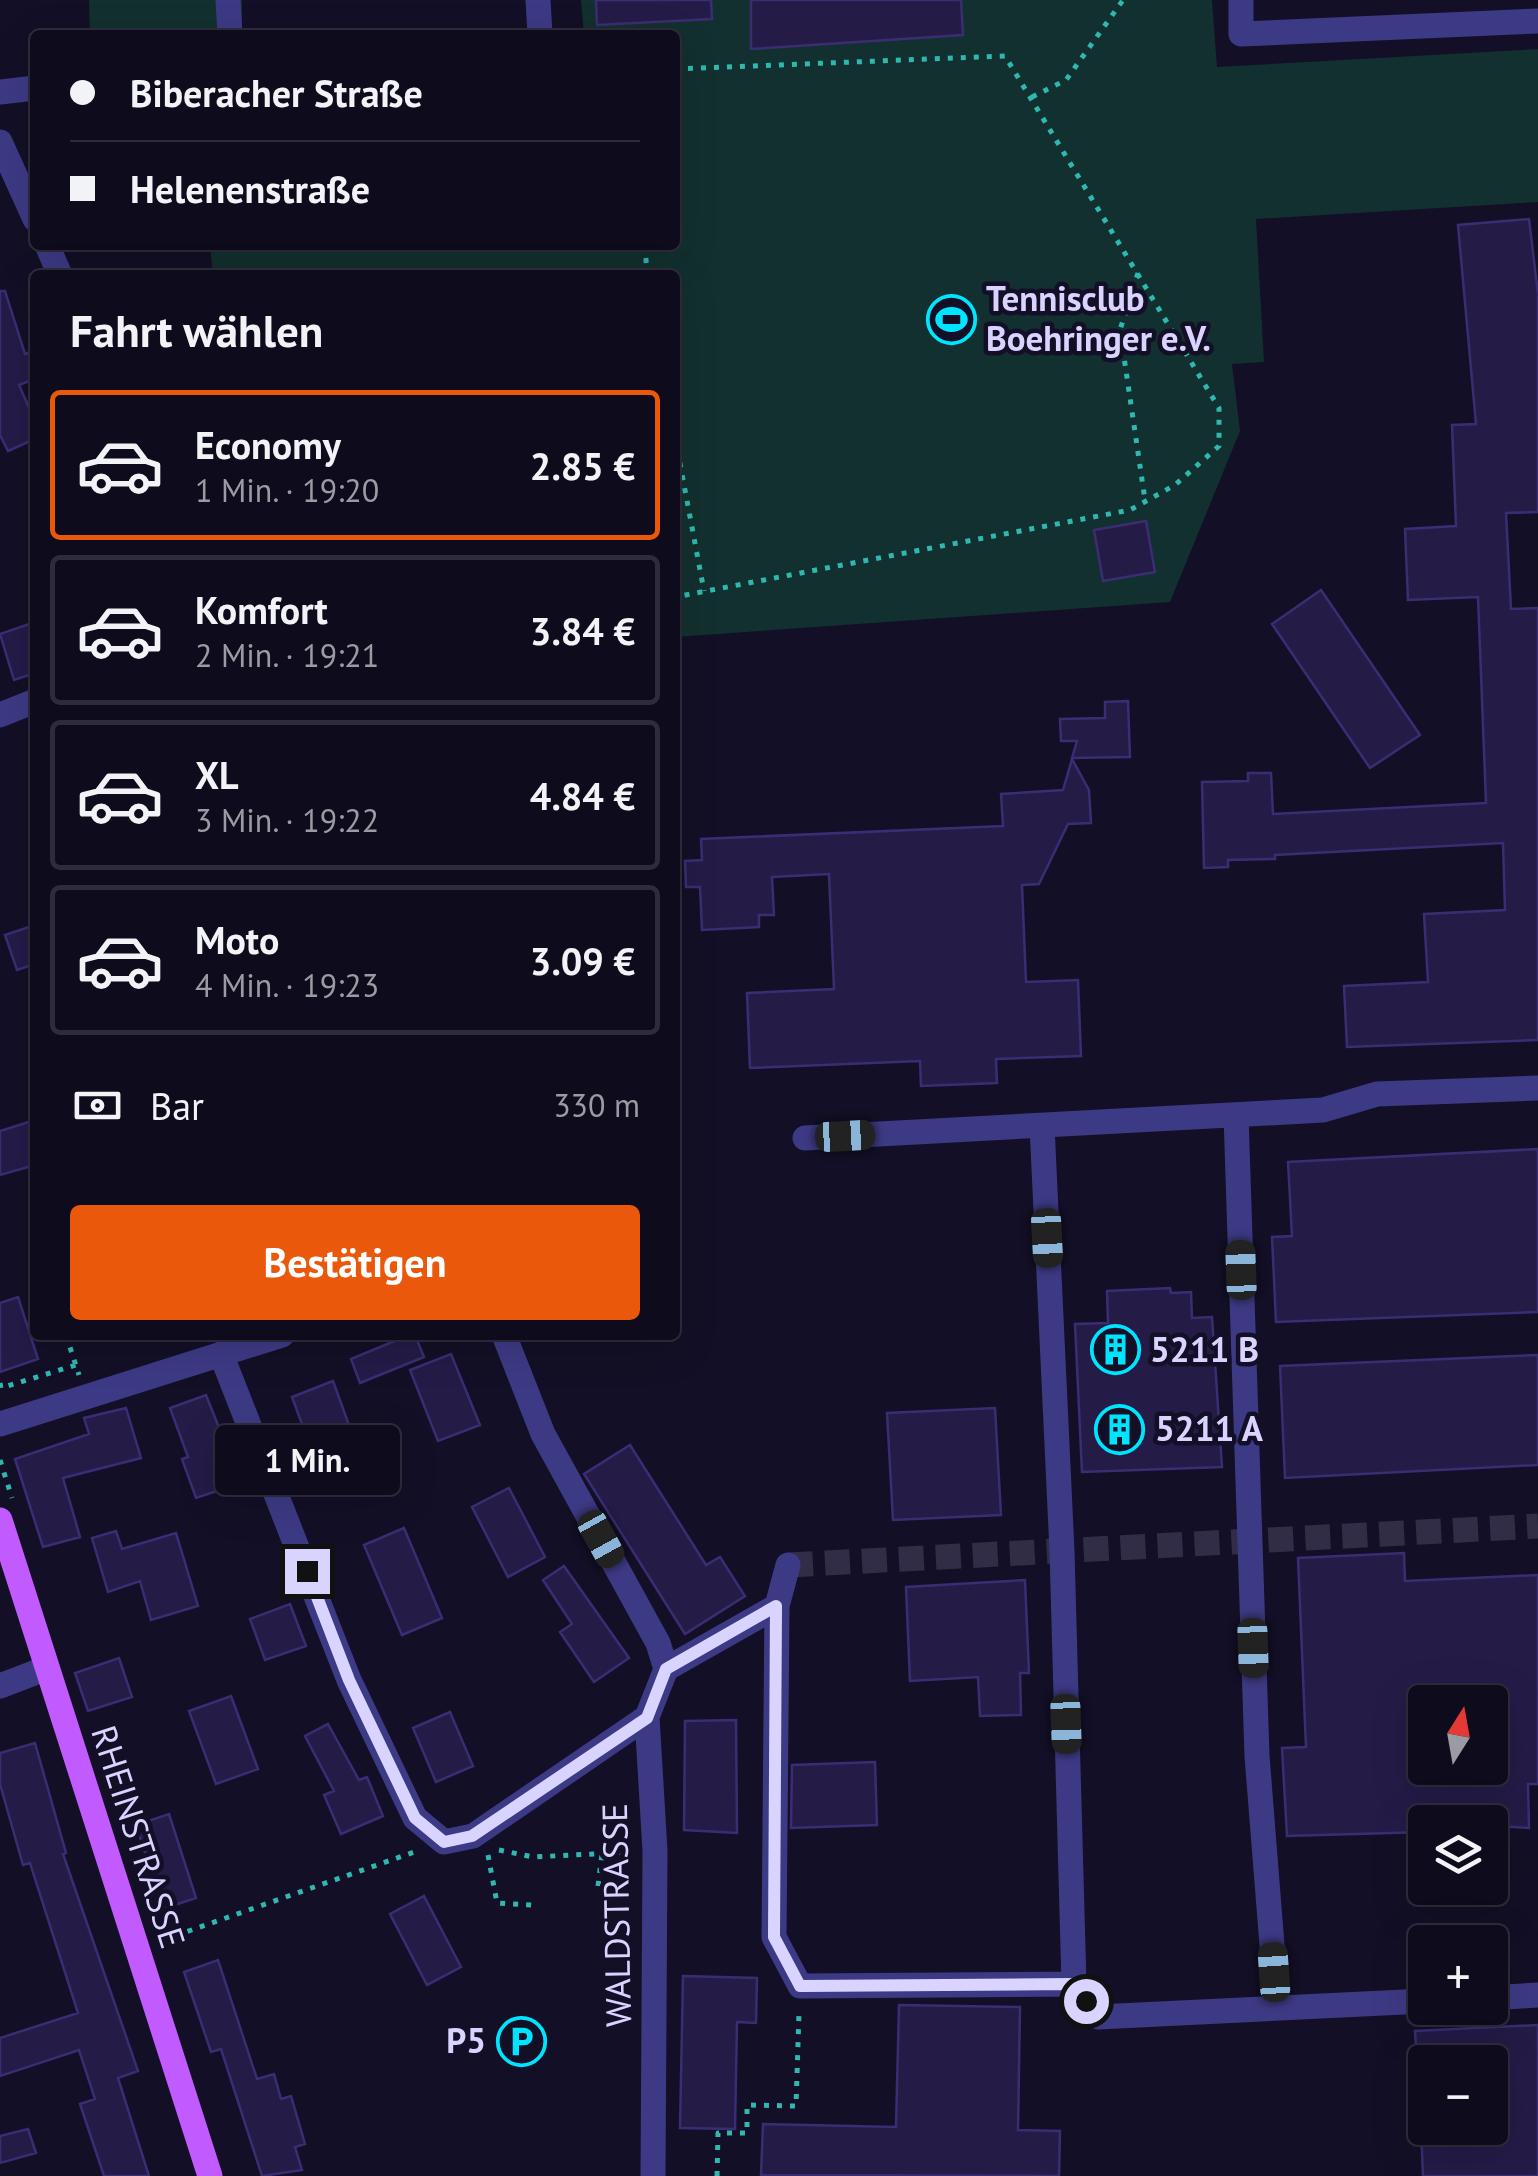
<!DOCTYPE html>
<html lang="de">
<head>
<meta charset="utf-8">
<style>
	body { margin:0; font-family:"PT Sans",sans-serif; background:#171425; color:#f1f3f6; height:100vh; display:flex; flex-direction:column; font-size:38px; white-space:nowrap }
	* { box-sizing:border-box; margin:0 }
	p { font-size:32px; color:#9b9ba3 }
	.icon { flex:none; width:55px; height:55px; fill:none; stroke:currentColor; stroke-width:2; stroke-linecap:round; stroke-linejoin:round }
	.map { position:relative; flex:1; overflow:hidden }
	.details { position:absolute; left:30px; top:270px; width:650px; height:1070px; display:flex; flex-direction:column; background:#0e0b1c; border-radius:10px; box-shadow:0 10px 40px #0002,0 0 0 2px #2e2b3b }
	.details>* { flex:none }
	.hud { position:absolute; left:30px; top:30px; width:650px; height:220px; border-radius:10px; box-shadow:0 10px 40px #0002,0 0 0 2px #2e2b3b; display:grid; align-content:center; height:220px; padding:0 40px; background:#0e0b1c }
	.needle { width:65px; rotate:11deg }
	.buttons { position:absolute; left:1408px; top:1685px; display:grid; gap:20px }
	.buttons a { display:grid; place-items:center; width:100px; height:100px; border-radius:10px; background:#0e0b1c; box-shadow:0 10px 40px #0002,0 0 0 2px #2e2b3b; font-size:50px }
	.end { position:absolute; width:45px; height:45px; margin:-22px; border:12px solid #d9d4ff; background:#111; box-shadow:0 0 0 5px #111 }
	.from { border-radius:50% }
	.bubble { position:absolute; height:70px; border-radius:10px; background:#0e0b1c; box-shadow:0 10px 40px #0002,0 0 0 2px #2e2b3b; font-size:32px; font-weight:800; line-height:70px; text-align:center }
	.car { position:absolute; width:30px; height:60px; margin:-30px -15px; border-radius:12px; box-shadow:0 0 8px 2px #0007; background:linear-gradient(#222 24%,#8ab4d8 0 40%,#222 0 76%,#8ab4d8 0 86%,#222 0) }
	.hud b { display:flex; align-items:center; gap:35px; height:95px; font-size:38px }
	.hud b+b { border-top:2px solid #2e2b3b }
	.hud i { width:25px; height:25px; background:#f1f3f6 }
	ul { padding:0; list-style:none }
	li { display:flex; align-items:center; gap:30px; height:150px; margin:0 20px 15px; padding:0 20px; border:5px solid #2e2b3b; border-radius:10px }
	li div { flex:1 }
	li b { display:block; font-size:38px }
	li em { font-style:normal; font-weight:800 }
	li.active { border-color:#ea580c }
	li>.icon { width:90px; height:90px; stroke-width:1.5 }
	h2 { padding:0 40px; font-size:45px; line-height:120px }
	.pay { display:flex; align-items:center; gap:25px; height:110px; padding:0 40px; font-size:38px }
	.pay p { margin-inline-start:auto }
	.primary-button { display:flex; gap:20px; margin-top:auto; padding:20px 40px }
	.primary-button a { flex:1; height:115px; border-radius:10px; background:#ea580c; color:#fff; font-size:40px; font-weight:800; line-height:115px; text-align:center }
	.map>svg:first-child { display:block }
</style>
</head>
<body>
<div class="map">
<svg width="1538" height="2176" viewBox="0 0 1538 2176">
	<rect width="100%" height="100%" fill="#130f26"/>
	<!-- green -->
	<path fill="#12302f" d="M 89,0 L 242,0 L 242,35 L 90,35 Z
		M 581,0 L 1212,0 L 1217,67 L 1538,49 L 1538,202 L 1256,219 L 1264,362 L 1232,364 L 1240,431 L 1170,602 L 675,637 L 675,275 L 213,275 L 210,245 L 675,245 L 675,35 L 584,35 Z"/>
	<!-- building -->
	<path fill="#241b47" stroke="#3b2d73" stroke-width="2.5" fill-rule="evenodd" d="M 596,0 L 711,0 L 712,19 L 597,25 Z
		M 751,0 L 961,0 L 963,35 L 751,49 Z
		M 1529,219 L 1538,294 L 1538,512 L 1506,513 L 1511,609 L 1538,608 L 1538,1040 L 1347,1047 L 1344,986 L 1428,982 L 1424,914 L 1505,910 L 1503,843 L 1275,855 L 1275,859 L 1228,860 L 1228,867 L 1204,868 L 1202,782 L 1248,781 L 1248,773 L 1271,773 L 1273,814 L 1486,803 L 1478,597 L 1408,600 L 1405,529 L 1456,526 L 1452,425 L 1476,424 L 1458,225 Z
		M 0,291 L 5,291 L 25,354 L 35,350 L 35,379 L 19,385 L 35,421 L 35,439 L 8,451 L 0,435 Z
		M 1146,521 L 1155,572 L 1103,581 L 1094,530 Z
		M 1321,590 L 1420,735 L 1370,768 L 1272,624 Z
		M 35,622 L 35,673 L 14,680 L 0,634 Z
		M 1128,701 L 1130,757 L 1072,758 L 1077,741 L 1061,741 L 1060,719 L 1105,718 L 1105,702 Z
		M 1072,759 L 1089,790 L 1091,823 L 1068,824 L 1039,884 L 1022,885 L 1026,982 L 1078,980 L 1081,1056 L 996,1059 L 997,1083 L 921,1086 L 920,1061 L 750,1068 L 747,993 L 834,989 L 829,874 L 772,877 L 774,915 L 759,915 L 759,927 L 702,930 L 700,887 L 686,887 L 685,861 L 702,860 L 701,839 L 1003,826 L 1001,794 L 1063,790 Z
		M 35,925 L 35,964 L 17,970 L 5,935 Z
		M 35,1120 L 35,1165 L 0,1175 L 0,1131 Z
		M 1538,1149 L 1538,1312 L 1276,1322 L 1272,1237 L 1292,1236 L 1288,1162 Z
		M 1170,1288 L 1171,1293 L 1191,1292 L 1192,1318 L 1212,1317 L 1222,1467 L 1082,1472 L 1075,1324 L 1108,1323 L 1107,1291 Z
		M 18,1297 L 38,1359 L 0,1372 L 0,1303 Z
		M 409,1335 L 415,1335 L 424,1357 L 360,1383 L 351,1359 Z
		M 451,1354 L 480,1425 L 438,1441 L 410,1370 Z
		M 1538,1355 L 1538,1465 L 1285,1478 L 1280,1366 Z
		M 333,1381 L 366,1472 L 325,1487 L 292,1397 Z
		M 206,1395 L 241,1483 L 196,1498 L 182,1459 L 188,1457 L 170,1408 Z
		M 126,1408 L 141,1458 L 63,1478 L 80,1537 L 43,1547 L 15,1459 L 89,1434 L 84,1418 Z
		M 995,1408 L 1001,1515 L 893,1520 L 887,1413 Z
		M 630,1445 L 706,1565 L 720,1557 L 745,1596 L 685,1634 L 584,1474 Z
		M 509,1488 L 545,1557 L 508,1577 L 472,1507 Z
		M 404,1528 L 442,1618 L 402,1635 L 364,1545 Z
		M 116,1531 L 122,1549 L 176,1533 L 198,1606 L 151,1620 L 140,1581 L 108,1592 L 92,1538 Z
		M 1404,1553 L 1405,1581 L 1538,1575 L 1538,1784 L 1528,1784 L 1529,1828 L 1425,1822 L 1425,1832 L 1287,1836 L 1282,1748 L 1306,1747 L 1298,1558 ZM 1490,1696 L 1490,1768 L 1425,1768 L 1425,1699 Z
		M 564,1566 L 629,1658 L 594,1682 L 560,1632 L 572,1624 L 543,1580 Z
		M 1025,1580 L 1029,1673 L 1020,1673 L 1021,1715 L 980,1716 L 978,1677 L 910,1681 L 906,1587 Z
		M 290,1604 L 306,1646 L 265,1660 L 250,1619 Z
		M 119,1658 L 132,1697 L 88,1711 L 75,1673 Z
		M 231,1696 L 258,1769 L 216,1784 L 189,1711 Z
		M 450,1712 L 473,1766 L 436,1782 L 413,1728 Z
		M 736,1720 L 737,1833 L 684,1830 L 685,1721 Z
		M 328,1724 L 359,1780 L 367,1777 L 383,1816 L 341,1834 L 324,1795 L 334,1791 L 305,1736 Z
		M 35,1743 L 66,1853 L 63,1854 L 138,2071 L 118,2078 L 149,2176 L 104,2176 L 80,2104 L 95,2099 L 79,2050 L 0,2076 L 0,2038 L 78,2013 L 30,1863 L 23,1865 L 0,1784 L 0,1753 Z
		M 875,1762 L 877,1825 L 791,1828 L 792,1765 Z
		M 169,1814 L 196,1898 L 163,1909 L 136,1825 Z
		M 424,1896 L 461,1967 L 427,1985 L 390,1914 Z
		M 218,1960 L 257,2079 L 274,2074 L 281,2099 L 291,2096 L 305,2144 L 295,2147 L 302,2170 L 262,2176 L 221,2049 L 211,2052 L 184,1972 Z
		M 683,1976 L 757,1978 L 756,2023 L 737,2022 L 735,2129 L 680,2128 Z
		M 899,2005 L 1020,2007 L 1018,2130 L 1060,2131 L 1059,2176 L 761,2175 L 763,2124 L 896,2127 Z
		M 1538,2025 L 1538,2176 L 1423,2176 L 1421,2128 L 1490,2128 L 1490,2062 L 1417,2062 L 1415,2031 Z
		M 28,2129 L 36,2153 L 0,2163 L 0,2136 Z"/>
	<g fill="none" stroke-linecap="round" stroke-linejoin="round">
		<!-- minor-tunnel -->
		<path stroke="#312d47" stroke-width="25" stroke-dasharray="25 12" stroke-linecap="butt" d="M 788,1565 L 1538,1526"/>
		<!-- path -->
		<path stroke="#2fb8b0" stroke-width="5" stroke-dasharray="5 8" stroke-linecap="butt" d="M 675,69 L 1005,56 L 1219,408 L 1219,446 L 1175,485 L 1130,510 L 675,597
			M 1032,97 L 1066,80 L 1123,0
			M 645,245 L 647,275
			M 1138,273 L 1120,330 L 1145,500
			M 675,437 L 704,591
			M 66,1335 L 79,1375
			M 0,1383 L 1,1388 L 76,1365
			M 0,1460 L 12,1498
			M 499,1850 L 533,1857 L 632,1852
			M 488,1855 L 497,1903 L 532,1905
			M 598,1886 L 602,1854
			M 163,1940 L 417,1851
			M 717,2176 L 718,2133 L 747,2133 L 747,2105 L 796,2106 L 799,2013"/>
		<!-- minor -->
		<path stroke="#3d3a85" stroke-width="25" d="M 228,0 L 230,35
			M 538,0 L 540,35
			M 1241,0 L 1241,34 L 1538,21
			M 0,92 L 35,88
			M 0,142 L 35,219
			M 47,245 L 60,275
			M 0,715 L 35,701
			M 1236,1115 L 1257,1756 L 1277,2008
			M 1042,1126 L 1062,1551 L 1074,1984
			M 805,1138 L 1323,1110 L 1377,1094 L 1538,1088
			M 504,1335 L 543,1434 L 658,1643 L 666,1669 L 647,1717 L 655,1851 L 653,2176
			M 221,1354 L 349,1680 L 415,1818 L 444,1842 L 473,1836 L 647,1717
			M 0,1424 L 282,1335
			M 788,1565 L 777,1606 L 774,1937 L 800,1986 L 1074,1984 L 1098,2017 L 1425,2001
			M 666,1669 L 777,1606
			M 0,1686 L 47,1668
			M 1490,1998 L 1538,1995"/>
		<!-- major -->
		<path stroke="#c25bff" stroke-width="25" d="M 0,1520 L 210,2176"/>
	</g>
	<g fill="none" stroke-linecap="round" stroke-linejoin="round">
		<!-- route -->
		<path stroke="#d9d4ff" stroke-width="12" d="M 307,1571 L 349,1680 L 415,1818 L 444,1842 L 472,1836 L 647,1718 L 666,1669 L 776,1606 L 774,1937 L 800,1986 L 1074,1984 L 1086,2001"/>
	</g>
	<!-- icons -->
	<defs>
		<symbol id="stadium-ring" viewBox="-11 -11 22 22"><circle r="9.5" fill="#130f26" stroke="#00e5ff" stroke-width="1.5"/><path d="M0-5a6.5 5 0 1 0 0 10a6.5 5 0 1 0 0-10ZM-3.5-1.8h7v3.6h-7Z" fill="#00e5ff"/></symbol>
		<symbol id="building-ring" viewBox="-11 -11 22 22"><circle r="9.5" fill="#130f26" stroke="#00e5ff" stroke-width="1.5"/><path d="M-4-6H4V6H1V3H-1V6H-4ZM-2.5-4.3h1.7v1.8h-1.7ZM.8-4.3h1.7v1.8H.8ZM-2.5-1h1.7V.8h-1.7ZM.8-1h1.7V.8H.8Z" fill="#00e5ff"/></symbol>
		<symbol id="parking-ring" viewBox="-11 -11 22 22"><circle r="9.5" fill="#130f26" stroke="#00e5ff" stroke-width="1.5"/><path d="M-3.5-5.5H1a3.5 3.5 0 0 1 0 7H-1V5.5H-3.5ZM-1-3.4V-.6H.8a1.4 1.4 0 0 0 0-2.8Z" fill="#00e5ff"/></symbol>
	</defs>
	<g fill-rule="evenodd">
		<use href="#stadium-ring" x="924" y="292" width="55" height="55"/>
		<use href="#building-ring" x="1088" y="1322" width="55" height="55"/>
		<use href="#building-ring" x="1092" y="1402" width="55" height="55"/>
		<use href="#parking-ring" x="494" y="2014" width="55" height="55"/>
	</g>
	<g text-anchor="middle" stroke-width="9" stroke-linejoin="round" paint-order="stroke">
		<!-- poi labels -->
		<g font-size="35" font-weight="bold" fill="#d9d4ff" stroke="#130f26" text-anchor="start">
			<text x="986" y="311">Tennisclub<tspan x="986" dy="40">Boehringer e.V.</tspan></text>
			<text x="1150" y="1362">5211 B</text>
			<text x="1155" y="1441">5211 A</text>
			<text x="486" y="2053" text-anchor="end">P5</text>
		</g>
		<!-- street labels -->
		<g font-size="35" fill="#d9d4ff" stroke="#130f26">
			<text transform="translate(138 1837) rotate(72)" y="12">RHEINSTRASSE</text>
			<text transform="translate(617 1915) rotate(-91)" y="12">WALDSTRASSE</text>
		</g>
	</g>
</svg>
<div class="buttons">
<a><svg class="needle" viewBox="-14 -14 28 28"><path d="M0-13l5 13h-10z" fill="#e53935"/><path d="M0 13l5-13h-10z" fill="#9b9ba3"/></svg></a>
<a><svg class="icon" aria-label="layers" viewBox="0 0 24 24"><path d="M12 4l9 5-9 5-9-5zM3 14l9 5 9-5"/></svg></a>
<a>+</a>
<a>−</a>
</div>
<i class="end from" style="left:1086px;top:2001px"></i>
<i class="end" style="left:307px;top:1571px"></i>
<div class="bubble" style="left:215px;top:1425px;width:185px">1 Min.</div>
<i class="car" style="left:845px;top:1136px;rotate:87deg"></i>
<i class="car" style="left:1047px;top:1238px;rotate:177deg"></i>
<i class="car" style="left:1241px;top:1270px;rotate:358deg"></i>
<i class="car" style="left:601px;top:1539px;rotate:151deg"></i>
<i class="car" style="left:1253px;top:1648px;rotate:178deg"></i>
<i class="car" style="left:1066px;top:1724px;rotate:178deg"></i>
<i class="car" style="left:1274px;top:1972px;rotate:356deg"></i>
<div class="hud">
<b><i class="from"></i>Biberacher Straße</b>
<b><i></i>Helenenstraße</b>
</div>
<section class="details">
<h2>Fahrt wählen</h2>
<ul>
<li class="active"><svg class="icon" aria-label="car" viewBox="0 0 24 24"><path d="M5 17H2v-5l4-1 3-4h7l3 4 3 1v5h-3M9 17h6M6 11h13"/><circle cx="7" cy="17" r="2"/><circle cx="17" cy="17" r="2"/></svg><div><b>Economy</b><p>1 Min. · 19:20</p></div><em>2.85 €</em></li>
<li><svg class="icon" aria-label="car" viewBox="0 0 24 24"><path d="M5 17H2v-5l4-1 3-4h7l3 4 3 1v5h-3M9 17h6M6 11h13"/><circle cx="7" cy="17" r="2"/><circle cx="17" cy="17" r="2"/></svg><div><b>Komfort</b><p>2 Min. · 19:21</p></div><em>3.84 €</em></li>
<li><svg class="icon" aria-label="car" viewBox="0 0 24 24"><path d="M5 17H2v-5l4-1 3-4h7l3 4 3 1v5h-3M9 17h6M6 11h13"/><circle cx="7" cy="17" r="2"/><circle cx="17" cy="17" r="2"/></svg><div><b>XL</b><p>3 Min. · 19:22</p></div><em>4.84 €</em></li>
<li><svg class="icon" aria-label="car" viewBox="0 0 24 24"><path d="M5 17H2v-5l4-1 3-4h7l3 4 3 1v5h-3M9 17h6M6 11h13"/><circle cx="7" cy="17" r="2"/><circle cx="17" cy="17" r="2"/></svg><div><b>Moto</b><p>4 Min. · 19:23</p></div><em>3.09 €</em></li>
</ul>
<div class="pay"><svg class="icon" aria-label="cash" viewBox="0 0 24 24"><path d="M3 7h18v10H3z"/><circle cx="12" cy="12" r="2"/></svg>Bar<p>330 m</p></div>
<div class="primary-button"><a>Bestätigen</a></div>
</section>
</div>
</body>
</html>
